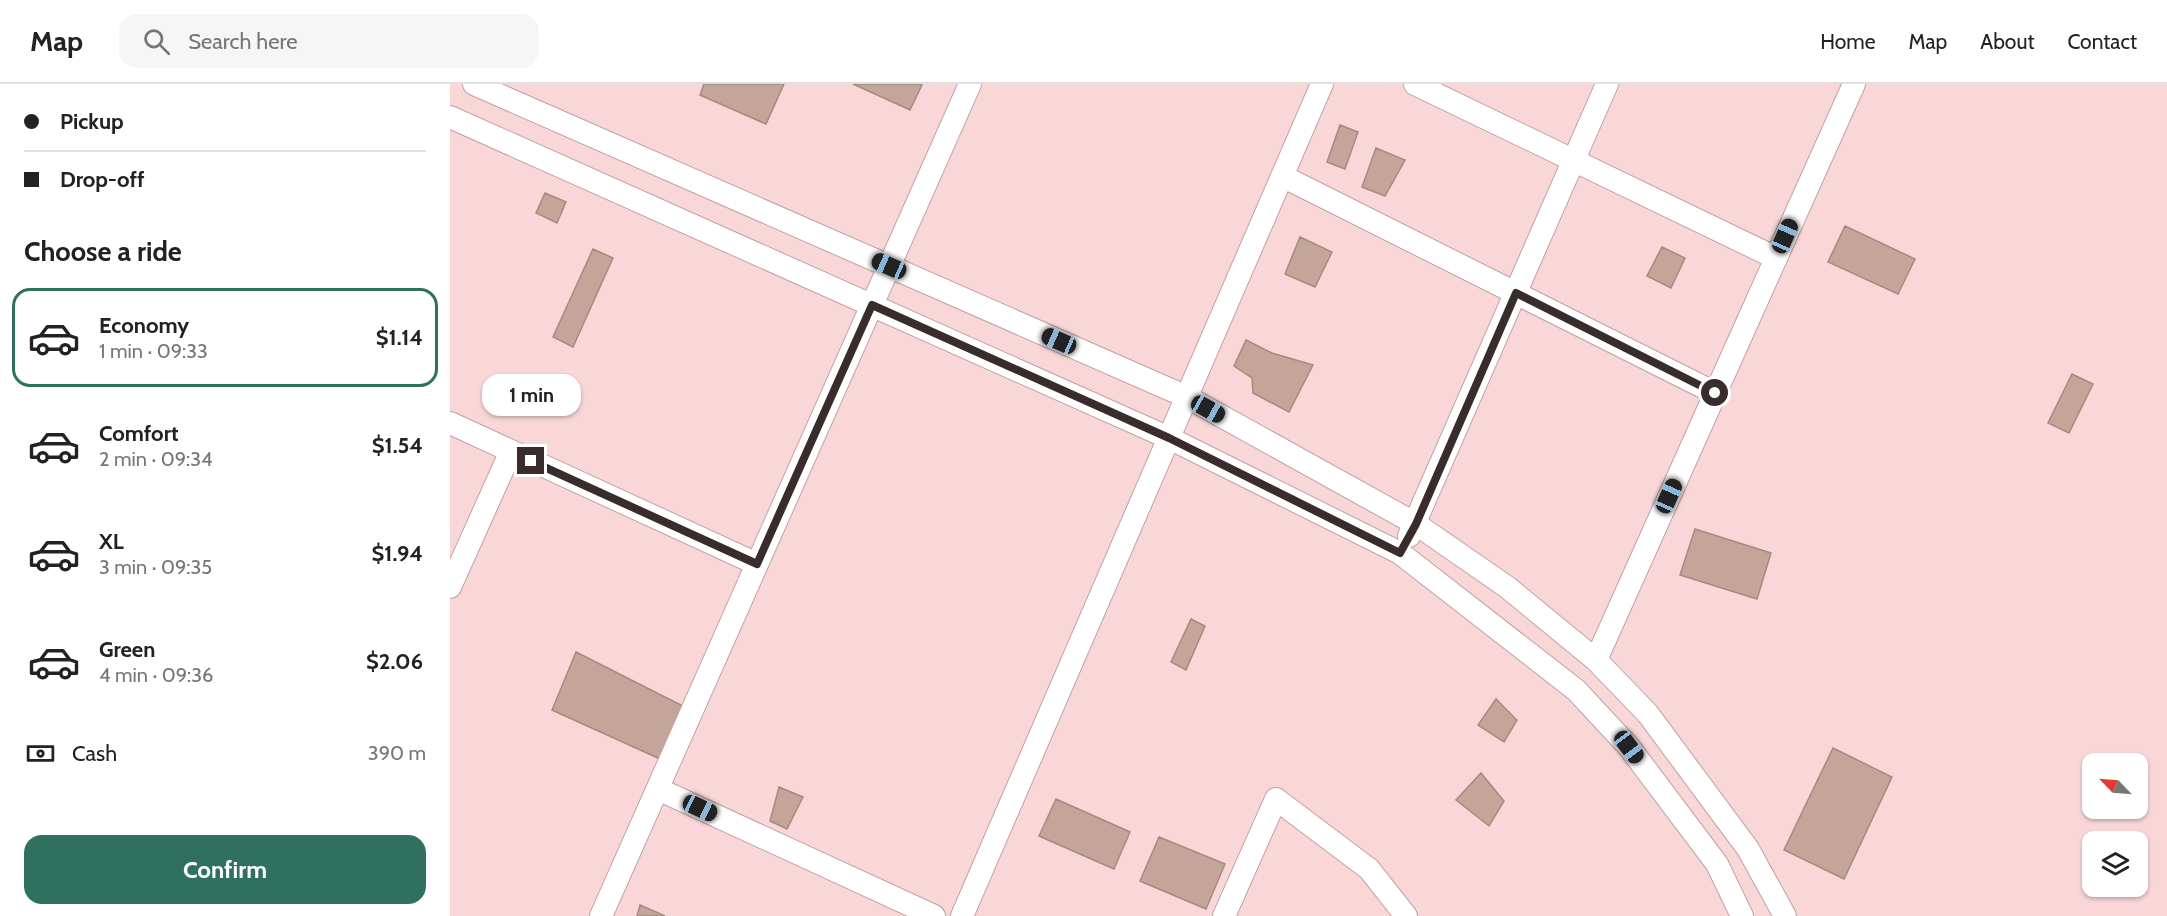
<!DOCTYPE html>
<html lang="en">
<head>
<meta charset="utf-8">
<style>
	body { margin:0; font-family:Cabin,sans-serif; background:#f6f6f6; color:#222; height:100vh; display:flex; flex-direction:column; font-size:22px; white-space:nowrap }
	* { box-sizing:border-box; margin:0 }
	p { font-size:20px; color:#767676 }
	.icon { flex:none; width:33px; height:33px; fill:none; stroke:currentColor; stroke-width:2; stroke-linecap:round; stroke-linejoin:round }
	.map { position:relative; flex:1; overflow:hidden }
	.drawer { display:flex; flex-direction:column; background:#fff; width:450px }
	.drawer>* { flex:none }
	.banner { display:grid; align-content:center; height:132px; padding:0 24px; background:#fff }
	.needle { width:39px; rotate:295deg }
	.tools { position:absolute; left:1632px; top:669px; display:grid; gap:12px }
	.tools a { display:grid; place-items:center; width:66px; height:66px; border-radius:12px; background:#fff; box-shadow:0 2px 4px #0004; font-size:30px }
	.end { position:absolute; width:27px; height:27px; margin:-14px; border:8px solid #392c2c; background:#fff; box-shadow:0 0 0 3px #fff }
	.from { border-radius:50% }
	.bubble { position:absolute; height:42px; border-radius:18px; background:#fff; box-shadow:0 2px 4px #0004; font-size:20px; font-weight:700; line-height:42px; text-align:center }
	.car { position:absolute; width:18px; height:36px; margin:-18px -9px; border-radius:8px; box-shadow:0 0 4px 2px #0007; background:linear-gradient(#222 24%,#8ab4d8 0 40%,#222 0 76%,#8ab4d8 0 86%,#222 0) }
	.banner b { display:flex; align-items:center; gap:21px; height:57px; font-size:22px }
	.banner b+b { border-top:2px solid #e0e0e0 }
	.banner i { width:15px; height:15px; background:#222 }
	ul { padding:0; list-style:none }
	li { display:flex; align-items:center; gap:18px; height:99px; margin:0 12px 9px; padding:0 12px; border:3px solid transparent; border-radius:18px }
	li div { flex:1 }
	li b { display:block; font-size:22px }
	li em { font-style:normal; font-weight:700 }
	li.active { border-color:#2f705f }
	li>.icon { width:54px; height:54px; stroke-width:1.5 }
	h2 { padding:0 24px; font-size:27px; line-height:72px }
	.pay { display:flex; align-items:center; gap:15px; height:66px; padding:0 24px; font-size:22px }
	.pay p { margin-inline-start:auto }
	.primary-button { display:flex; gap:12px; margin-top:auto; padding:12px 24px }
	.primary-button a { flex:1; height:69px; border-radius:18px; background:#2f705f; color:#fff; font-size:24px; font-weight:700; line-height:69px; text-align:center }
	header { display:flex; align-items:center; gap:36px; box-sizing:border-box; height:84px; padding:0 30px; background:#fff; border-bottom:2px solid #e0e0e0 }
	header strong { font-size:28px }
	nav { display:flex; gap:33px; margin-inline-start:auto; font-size:21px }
	.search { width:420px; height:54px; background:#f6f6f6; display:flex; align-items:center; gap:15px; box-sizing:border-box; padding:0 21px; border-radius:18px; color:#767676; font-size:22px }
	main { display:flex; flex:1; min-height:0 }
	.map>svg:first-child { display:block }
</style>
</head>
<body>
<header>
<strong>Map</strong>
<div class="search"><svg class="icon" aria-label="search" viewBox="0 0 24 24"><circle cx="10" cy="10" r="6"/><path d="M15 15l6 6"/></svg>Search here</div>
<nav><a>Home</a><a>Map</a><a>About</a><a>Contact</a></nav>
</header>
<main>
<section class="drawer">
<div class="banner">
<b><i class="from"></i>Pickup</b>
<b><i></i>Drop-off</b>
</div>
<h2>Choose a ride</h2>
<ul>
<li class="active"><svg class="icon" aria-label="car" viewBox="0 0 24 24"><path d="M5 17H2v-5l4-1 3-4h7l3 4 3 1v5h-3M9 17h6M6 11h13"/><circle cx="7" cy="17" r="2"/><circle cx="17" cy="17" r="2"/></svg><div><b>Economy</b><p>1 min · 09:33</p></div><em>$1.14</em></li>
<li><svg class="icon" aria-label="car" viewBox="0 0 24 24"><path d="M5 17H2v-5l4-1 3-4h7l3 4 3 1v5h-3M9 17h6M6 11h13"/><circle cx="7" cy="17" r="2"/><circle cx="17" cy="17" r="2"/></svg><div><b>Comfort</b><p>2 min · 09:34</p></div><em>$1.54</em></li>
<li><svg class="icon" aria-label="car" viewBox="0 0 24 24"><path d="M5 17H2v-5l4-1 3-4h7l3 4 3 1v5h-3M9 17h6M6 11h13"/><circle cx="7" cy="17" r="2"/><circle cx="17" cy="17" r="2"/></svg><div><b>XL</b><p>3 min · 09:35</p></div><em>$1.94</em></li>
<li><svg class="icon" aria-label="car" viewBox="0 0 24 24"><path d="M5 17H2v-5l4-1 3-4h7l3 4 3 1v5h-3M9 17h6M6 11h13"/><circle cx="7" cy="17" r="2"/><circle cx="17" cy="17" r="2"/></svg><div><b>Green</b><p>4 min · 09:36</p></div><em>$2.06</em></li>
</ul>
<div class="pay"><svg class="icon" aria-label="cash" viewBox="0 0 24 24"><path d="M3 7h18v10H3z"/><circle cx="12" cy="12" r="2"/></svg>Cash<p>390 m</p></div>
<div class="primary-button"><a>Confirm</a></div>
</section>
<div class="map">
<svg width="1717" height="832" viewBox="0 0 1717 832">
	<rect width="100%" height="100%" fill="#f9d7d9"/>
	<!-- building -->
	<path fill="#c3a699" stroke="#a68a7e" stroke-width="1.5" d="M 254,0 L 334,0 L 316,40 L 250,11 Z
		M 403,0 L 469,0 L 472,1 L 460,26 Z
		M 890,41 L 908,48 L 895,85 L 877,78 Z
		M 926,64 L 955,76 L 935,112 L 912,103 Z
		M 95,109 L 116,118 L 107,139 L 86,129 Z
		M 1395,142 L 1465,175 L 1448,210 L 1378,178 Z
		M 850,153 L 882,168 L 865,203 L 835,190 Z
		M 1212,163 L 1235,174 L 1221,204 L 1197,192 Z
		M 143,165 L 163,174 L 123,263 L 103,253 Z
		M 796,256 L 822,269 L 863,281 L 839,328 L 803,309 L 802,294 L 784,282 Z
		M 1622,290 L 1643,300 L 1619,349 L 1598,339 Z
		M 1245,445 L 1321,469 L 1307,515 L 1230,491 Z
		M 741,535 L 755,542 L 736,586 L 721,578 Z
		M 126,568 L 233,622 L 210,675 L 102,626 Z
		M 1046,615 L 1067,636 L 1054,658 L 1028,641 Z
		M 1383,664 L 1442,693 L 1394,795 L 1334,766 Z
		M 1031,689 L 1054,717 L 1039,742 L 1006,716 Z
		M 329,703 L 353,713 L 337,745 L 320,737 Z
		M 606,715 L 680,748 L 664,785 L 589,752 Z
		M 709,753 L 775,780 L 756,825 L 690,797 Z
		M 190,821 L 215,832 L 187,832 Z"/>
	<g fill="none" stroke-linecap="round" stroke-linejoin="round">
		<defs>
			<path id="minor" d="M 24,0 L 737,313 L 966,440 L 1057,503 L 1146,576 L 1198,630 L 1298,765 L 1335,832
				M 965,0 L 1326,174
				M 0,33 L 719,354 L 950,469 L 1126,606 L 1179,663 L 1267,780 L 1292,832
				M 832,92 L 1265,309
				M 0,339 L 307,480
				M 959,452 L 1157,0
				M 0,503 L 61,367
				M 1146,576 L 1404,0
				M 208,705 L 484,832
				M 151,832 L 520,0
				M 512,832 L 872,0
				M 774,832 L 826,715 L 919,785 L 956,832"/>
		</defs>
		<!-- minor casing -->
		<use href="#minor" stroke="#c2a1a3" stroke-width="24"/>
		<!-- minor -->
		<use href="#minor" stroke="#fff" stroke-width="22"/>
	</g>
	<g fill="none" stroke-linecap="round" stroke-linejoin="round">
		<!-- route -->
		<path stroke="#392c2c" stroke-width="8" d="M 81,377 L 307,480 L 422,221 L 719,354 L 950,469 L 966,440 L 1066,209 L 1265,309"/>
	</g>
</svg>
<div class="tools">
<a><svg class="needle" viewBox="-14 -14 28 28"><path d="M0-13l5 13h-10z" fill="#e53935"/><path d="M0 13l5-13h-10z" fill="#767676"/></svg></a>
<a><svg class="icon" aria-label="layers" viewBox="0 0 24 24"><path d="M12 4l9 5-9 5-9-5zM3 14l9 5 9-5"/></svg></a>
</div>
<i class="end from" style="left:1265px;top:309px"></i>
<i class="end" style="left:81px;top:377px"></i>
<div class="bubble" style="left:32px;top:290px;width:99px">1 min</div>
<i class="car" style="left:1335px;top:152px;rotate:24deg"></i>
<i class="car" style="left:439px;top:182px;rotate:294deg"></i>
<i class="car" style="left:609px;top:257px;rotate:294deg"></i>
<i class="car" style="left:758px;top:325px;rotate:119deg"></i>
<i class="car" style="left:1219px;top:412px;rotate:24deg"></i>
<i class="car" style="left:1179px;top:663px;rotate:143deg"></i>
<i class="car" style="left:250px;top:724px;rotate:115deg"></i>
</div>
</main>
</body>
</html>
